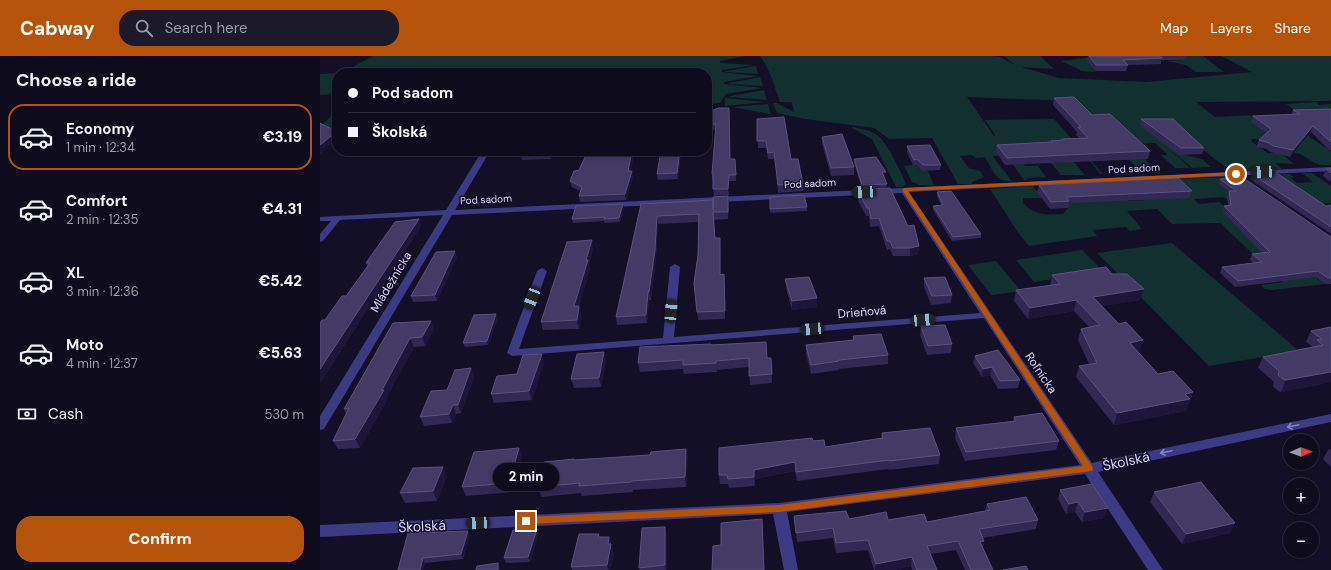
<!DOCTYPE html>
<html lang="en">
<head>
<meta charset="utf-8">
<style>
	body { margin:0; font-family:"DM Sans",sans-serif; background:#1c1929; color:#f1f3f6; height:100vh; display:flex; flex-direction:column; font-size:15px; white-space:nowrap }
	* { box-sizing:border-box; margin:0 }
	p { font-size:13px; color:#9b9ba3 }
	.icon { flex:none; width:22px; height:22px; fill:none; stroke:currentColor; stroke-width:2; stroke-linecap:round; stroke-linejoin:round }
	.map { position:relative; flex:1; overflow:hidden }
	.details { display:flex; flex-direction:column; background:#0e0b1c; width:320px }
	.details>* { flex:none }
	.guide { position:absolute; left:12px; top:12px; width:380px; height:88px; border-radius:16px; box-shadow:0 2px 6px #0003,0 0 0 1px #2e2b3b; display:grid; align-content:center; height:88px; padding:0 16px; background:#0e0b1c }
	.needle { width:26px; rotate:89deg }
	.controls { position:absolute; left:963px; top:378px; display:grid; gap:8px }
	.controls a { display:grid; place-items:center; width:36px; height:36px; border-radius:50%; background:#0e0b1c; box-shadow:0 2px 6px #0003,0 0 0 1px #2e2b3b; font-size:20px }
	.end { position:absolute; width:18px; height:18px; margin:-9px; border:5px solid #b45309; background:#fff; box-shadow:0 0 0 2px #fff }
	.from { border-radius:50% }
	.bubble { position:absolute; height:28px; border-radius:14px; background:#0e0b1c; box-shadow:0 2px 6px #0003,0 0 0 1px #2e2b3b; font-size:13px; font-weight:800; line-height:28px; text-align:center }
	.car { position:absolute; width:12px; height:24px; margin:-12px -6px; border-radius:5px; box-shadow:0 0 3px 1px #0007; background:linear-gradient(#222 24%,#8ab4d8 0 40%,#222 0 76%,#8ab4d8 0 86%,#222 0) }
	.guide b { display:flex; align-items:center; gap:14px; height:38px; font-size:15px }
	.guide b+b { border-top:1px solid #2e2b3b }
	.guide i { width:10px; height:10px; background:#f1f3f6 }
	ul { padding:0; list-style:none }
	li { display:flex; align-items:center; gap:12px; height:66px; margin:0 8px 6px; padding:0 8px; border:2px solid transparent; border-radius:16px }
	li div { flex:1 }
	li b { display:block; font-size:15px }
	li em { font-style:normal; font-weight:800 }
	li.selected { border-color:#b45309 }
	li>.icon { width:36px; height:36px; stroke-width:1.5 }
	h2 { padding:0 16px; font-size:18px; line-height:48px }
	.pay { display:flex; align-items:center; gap:10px; height:44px; padding:0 16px; font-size:15px }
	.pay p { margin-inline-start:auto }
	.button { display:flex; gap:8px; margin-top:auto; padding:8px 16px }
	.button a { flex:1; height:46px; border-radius:16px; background:#b45309; color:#fff; font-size:16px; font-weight:800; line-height:46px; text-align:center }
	header { display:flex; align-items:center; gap:24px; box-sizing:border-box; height:56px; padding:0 20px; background:#b45309; color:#fff }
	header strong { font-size:19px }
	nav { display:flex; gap:22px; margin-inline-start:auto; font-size:14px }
	.search { width:280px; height:36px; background:#1c1929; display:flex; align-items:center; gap:10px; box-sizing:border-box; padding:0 14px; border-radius:16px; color:#9b9ba3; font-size:15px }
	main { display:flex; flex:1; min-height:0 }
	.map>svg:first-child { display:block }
</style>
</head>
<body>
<header>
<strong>Cabway</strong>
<div class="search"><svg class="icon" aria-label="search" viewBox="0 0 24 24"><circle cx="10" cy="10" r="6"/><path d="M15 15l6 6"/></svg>Search here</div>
<nav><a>Map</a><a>Layers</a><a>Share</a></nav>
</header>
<main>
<section class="details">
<h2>Choose a ride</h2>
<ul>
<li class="selected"><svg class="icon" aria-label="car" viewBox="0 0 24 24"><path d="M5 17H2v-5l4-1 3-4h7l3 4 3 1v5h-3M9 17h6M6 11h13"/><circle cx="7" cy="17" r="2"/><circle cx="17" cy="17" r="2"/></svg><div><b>Economy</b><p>1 min · 12:34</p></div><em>€3.19</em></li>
<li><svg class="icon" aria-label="car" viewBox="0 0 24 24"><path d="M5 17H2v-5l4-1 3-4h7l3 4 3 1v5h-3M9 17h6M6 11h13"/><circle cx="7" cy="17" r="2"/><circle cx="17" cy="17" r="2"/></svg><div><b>Comfort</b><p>2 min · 12:35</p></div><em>€4.31</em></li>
<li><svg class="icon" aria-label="car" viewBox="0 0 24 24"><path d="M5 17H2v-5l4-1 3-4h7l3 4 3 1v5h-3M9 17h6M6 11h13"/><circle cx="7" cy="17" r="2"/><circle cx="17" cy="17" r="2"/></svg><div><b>XL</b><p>3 min · 12:36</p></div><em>€5.42</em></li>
<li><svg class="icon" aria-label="car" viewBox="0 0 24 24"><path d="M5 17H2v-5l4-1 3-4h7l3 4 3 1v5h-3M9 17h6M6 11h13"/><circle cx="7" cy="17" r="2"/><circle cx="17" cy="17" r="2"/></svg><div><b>Moto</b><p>4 min · 12:37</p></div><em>€5.63</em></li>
</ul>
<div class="pay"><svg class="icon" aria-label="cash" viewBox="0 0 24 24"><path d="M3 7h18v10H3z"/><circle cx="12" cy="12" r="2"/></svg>Cash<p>530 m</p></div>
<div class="button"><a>Confirm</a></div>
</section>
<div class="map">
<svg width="1011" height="514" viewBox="0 0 1011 514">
	<rect width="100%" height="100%" fill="#130f26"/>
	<!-- green -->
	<path fill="#12302f" d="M 53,0 L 426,0 L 400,5 L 400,7 L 435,9 L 402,14 L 402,16 L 438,20 L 404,26 L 404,28 L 442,32 L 406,38 L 400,47 L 387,48 L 387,17 L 21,17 Z
		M 440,0 L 672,0 L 680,1 L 695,9 L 684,0 L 720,0 L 734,13 L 701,11 L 739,22 L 827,26 L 932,16 L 901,0 L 1011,0 L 1011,44 L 1008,45 L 876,46 L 895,61 L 964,58 L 982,71 L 991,82 L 1011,95 L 1011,109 C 996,110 994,106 982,99 C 979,97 976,98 973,96 C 958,89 949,83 931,83 L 932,86 L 948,97 L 961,97 L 974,108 L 955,107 L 962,113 L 920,115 L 912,110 L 904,110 L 878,90 L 862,98 L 882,103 L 891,111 L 872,112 L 848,92 L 870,112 L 855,112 L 841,99 L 848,99 L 835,87 L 814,88 L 833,113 L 819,114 L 751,45 L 647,41 L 674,80 L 675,79 L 665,64 L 734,63 L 783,118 L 780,118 L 770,105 L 752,104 L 765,119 L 741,119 L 726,101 L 694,94 L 705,110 L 718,110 L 726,121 L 706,122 L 708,124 L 704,124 L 686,99 L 673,100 C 678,109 686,116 691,125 C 675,126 673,114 665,101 L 656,102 L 651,99 L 640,100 L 649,112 L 660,115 L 664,121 L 652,126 L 652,128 L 638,128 L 612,82 L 569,83 L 554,72 L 485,63 L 457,57 L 453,47 L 457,47 L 474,56 L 472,46 L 460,46 C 454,30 450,13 440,0 Z
		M 820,0 L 838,0 L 845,5 L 864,4 L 862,2 L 866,2 L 864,0 L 883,0 L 904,16 L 876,16 L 866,9 Z
		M 772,1 L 770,8 L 775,16 L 761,15 L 759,13 L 741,5 Z
		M 436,10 L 438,18 L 405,16 L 406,15 Z
		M 17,17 L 17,38 L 0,39 L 0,18 Z
		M 440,21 L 443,30 L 409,28 L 409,27 Z
		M 444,34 L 447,44 L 410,41 L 410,40 Z
		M 405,42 L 446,46 L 405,50 Z
		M 996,46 L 999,49 L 1011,48 L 1011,77 L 966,48 Z
		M 448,48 L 451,58 L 412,51 Z
		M 17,54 L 17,74 L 2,69 Z
		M 533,71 C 542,73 550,74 557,79 C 567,86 581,116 586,128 L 582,131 L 576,131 L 552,83 L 532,72 Z
		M 598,108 L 600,110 L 598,112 L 608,115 L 614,129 L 600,129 L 592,126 L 584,110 Z
		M 982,117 L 992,117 L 1011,130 L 1011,147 L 991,149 L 969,132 L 980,131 L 968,128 L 945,133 L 930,123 L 932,120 L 970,118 L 974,121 L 971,122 L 977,127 L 993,126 Z
		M 909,121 L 918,123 L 898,128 L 914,140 L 909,145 L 904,141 L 874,143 L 879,148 L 899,146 L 914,157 L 1001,206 L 997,223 L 1005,228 L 952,234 L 945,233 L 941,229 L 963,226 L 900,167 L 852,168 L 837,153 L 807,155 L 822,173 L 810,175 L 806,171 L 773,174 L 777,180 L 709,190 L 699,178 L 670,133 L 713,130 L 722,142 L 703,142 L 703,147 C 715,160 727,159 743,158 L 748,152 L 730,129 L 797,137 L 809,145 L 826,144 L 854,123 Z
		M 852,187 L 979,295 L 889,310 L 777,197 Z
		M 762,194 L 783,215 L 714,226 L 696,204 Z
		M 676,205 L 701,235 L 671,239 L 648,209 Z"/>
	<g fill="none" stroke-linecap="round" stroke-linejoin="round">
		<!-- minor -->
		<path fill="#3d3a85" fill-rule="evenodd" d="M 162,95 L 170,95 L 135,154 L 1011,111 L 1011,115 L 589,136 L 772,407 L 1011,358 L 1011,366 L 778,416 L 843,514 L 828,514 L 765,418 L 467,456 L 478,514 L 464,514 L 453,458 L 0,481 L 0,469 L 459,447 L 760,409 L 664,262 L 192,300 L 187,297 L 217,215 L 222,212 L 227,215 L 199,293 L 343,282 L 350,211 L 355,208 L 360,211 L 354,281 L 660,257 L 582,137 L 132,159 L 4,373 L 0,374 L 0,360 L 123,159 L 20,164 L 3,185 L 0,186 L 0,178 L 11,165 L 0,165 L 0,161 L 126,154 Z"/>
	</g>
	<!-- wall -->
	<path fill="#312854" d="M 768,0 L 867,0 L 867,2 L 865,2 L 864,4 L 841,4 L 841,8 L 808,9 L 806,15 L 775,15 L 767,5 Z
		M 734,42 L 772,59 L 830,95 L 828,103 L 685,109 L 676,96 L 677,89 L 731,86 L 731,85 L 741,84 L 742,83 L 759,82 L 756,79 L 757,76 L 733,49 Z
		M 409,52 L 410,103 L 415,103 L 416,125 L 409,125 L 409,139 L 394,140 L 393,124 L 392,125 L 392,118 L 395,74 L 391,74 L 391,68 Z
		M 1011,53 L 1011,94 L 1009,94 L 991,76 L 970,101 L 950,96 L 947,93 L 936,91 L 939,84 L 946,77 L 931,66 L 933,60 L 971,59 L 973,54 Z
		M 437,63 L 471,103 L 483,128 L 483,135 L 458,137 L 455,103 L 448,103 L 446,92 L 438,92 Z
		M 821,63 L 884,92 L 882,98 L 859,99 L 820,70 Z
		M 502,81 L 534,111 L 534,119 L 511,120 L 502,88 Z
		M 587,90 L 621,109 L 620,114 L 602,115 L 597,109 L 593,109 L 587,96 Z
		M 117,95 L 145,95 L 144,97 L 118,98 Z
		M 235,95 L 231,103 L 202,104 L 200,97 Z
		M 268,95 L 315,95 L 310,115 L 313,121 L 306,144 L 260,146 L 259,140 L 260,135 L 252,131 L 250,125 L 259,114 Z
		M 361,95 L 358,123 L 338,124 L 337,118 Z
		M 534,103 L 566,120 L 564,120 L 567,128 L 566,131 L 542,133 L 534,107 Z
		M 1006,113 L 1011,113 L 1011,126 L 1003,120 Z
		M 935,120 L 1006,150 L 1011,149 L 1011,178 L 933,125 Z
		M 900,123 L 1011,181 L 1011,228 L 1005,228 L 995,221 L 915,231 L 900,217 L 902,211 L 933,207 L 930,204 L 932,198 L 942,197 L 903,156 L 904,150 L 908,149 L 907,141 L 909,136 L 898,128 Z
		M 719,129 L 872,135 L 869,142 L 749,147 L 748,152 L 730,153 L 717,136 Z
		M 544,133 L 588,170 L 599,190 L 598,198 L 590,200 L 573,200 L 570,193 L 567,194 L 559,170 L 550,171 L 549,160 L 546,160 L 538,145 L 539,137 L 544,137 Z
		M 617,136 L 661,178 L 661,182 L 632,185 L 613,154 L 613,150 L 621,149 L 617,140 Z
		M 408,140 L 409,147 L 408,163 L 394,164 L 395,182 L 400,190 L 401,219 L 404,218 L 405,226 L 405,263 L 378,264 L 374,227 L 378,199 L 378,166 L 338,168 L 336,201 L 331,244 L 329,244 L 327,267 L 297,269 L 296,261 L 321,148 L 393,144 Z
		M 450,141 L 487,151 L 487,155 L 450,157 Z
		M 304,152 L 300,166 L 285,167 L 284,165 L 253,167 L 252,163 Z
		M 99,163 L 101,170 L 0,327 L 5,264 L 26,240 L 48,211 L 46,207 Z
		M 273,192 L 269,208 L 270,212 L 259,250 L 261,259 L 259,273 L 223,274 L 221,266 Z
		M 137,201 L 117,245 L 93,246 L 91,240 Z
		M 792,218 L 820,244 L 782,250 L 820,296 L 818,296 L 838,318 L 873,336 L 866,355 L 794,369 L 756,321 L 759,310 L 769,308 L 758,284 L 761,273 L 769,271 L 754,255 L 708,263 L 694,245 L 696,234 L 730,230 L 732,219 Z
		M 604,222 L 632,239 L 631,247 L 611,249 L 604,231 Z
		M 465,223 L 497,242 L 497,251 L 472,254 L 466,232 Z
		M 178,262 L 168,289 L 145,291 L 143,287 Z
		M 111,265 L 114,273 L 105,290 L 94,291 L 67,340 L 68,342 L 40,392 L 18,393 L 13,385 L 26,358 L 24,353 L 73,267 Z
		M 601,270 L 632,288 L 631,297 L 607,299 L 600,279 Z
		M 1011,271 L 1011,326 L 961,336 L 958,335 L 953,330 L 954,326 L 938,312 L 943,301 L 993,291 L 986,286 L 991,275 Z
		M 533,280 L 568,299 L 568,308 L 519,313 L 519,314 L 491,318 L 486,298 L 486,289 L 533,284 Z
		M 392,289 L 447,302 L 451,302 L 452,327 L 430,329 L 429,311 L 397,314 L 397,316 L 364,318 L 363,313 L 320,316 L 318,307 Z
		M 655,300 L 700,324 L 698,332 L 678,333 L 670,319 L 662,321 L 653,307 Z
		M 286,305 L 281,331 L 254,332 L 251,323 Z
		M 224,307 L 212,344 L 174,347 L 171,338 Z
		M 151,312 L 154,321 L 141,357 L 136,358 L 132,367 L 104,370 L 100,361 L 127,334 Z
		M 694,361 L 739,385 L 736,394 L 645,405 L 635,382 L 636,372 L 693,365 Z
		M 562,377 L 620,399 L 619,408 L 569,414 L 568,413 L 477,425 L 475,415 L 435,423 L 435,430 L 409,432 L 408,428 L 400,428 L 399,419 L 493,385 L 505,391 L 561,382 Z
		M 199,392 L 202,401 L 192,436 L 146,440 L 142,431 Z
		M 366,393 L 368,403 L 366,431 L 313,434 L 313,436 L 262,440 L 261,437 L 221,441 L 218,431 L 254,403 L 255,404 L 330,399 Z
		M 1011,393 L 1011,411 L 1003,403 L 1008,394 Z
		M 127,420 L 117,445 L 85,447 L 80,437 Z
		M 740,434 L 784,462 L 762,466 L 755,456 L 746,458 L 738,443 Z
		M 834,436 L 911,477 L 862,488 L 830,446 Z
		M 667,448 L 718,464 L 716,473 L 663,482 L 664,485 L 663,492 L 673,514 L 645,514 L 636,494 L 610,498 L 617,514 L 592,514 L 591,510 L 573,514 L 554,514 L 548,494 L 516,497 L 513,482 L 477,486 L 475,469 L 474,460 L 607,466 L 665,455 Z
		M 345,471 L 347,481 L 347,514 L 320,514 L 319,512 Z
		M 217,473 L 218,478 L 210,506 L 186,507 L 184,502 Z
		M 150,480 L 143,503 L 105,507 L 103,514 L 78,514 Z
		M 280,481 L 289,481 L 294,498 L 290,514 L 252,514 L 251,511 Z"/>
	<!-- shaded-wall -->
	<path fill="#1d163a" d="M 409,52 L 410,58 L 410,109 L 410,103 Z
		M 993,70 L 991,76 L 970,101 L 973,94 Z
		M 12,73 L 15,79 L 15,86 L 7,91 L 0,99 L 0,89 Z
		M 230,95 L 235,95 L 231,103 L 230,96 Z
		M 312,95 L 315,95 L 309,121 L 308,115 Z
		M 360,95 L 361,95 L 358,123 L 357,117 Z
		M 312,115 L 313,121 L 306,144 L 305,138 Z
		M 562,116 L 566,116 L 566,120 L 562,120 Z
		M 409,119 L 409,139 L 408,133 Z
		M 408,140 L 409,147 L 408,163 Z
		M 303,148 L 304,152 L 300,166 L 299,162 Z
		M 337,160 L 338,168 L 336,201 L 331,244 L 329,236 Z
		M 99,163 L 101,170 L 0,327 L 0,313 Z
		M 400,182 L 400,190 L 401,226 L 400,219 Z
		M 272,184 L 273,192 L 269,208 L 270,212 L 259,250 L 261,259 L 259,273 L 254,250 Z
		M 599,190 L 598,198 L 590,200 L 590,192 Z
		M 135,195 L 137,201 L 117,245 L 115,239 Z
		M 404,218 L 405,226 L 405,263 L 405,255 Z
		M 824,233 L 820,244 L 771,252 L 773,241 Z
		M 328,236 L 329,244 L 327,267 L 326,259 Z
		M 497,242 L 497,251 L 472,254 L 472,245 Z
		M 756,244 L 754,255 L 708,263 L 710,252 Z
		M 176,258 L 178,262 L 168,289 L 167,285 Z
		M 111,265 L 114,273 L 105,290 L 102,281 Z
		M 90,282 L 94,291 L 67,340 L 68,342 L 40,392 L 35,383 Z
		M 823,284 L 820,296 L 806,298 L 810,287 Z
		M 284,296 L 286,305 L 281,331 L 279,322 Z
		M 222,298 L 224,307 L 212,344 L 209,335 Z
		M 672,311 L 670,319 L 662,321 L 663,313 Z
		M 151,312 L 154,321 L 141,357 L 138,349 Z
		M 1011,316 L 1011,326 L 961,336 L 966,324 Z
		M 873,336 L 866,355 L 794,369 L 797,357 L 865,338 Z
		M 133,349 L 136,358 L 132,367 L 129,358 Z
		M 199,392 L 202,401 L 192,436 L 189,427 Z
		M 366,393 L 368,403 L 366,431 L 365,421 Z
		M 475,406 L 475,415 L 435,423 L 435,430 L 434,414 Z
		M 123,411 L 127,420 L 117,445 L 113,435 Z
		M 758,446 L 755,456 L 746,458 L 749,448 Z
		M 788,452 L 784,462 L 762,466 L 765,456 Z
		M 915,467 L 911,477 L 862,488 L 866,478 Z
		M 345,471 L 347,481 L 347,514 L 346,514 L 345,509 Z
		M 217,473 L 218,478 L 210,506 L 208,501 Z
		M 148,475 L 150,480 L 143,503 L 141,498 Z
		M 289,481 L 294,498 L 290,514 L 288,514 L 287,509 L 288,488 Z
		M 664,485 L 662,494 L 660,486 Z
		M 592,501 L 591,510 L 573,514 L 555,514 L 556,508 Z
		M 103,502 L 105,507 L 103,514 L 100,514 Z
		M 178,507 L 181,514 L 178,514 Z"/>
	<!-- building -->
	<path fill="#433a66" stroke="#5a527e" d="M 769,0 L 839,0 L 842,2 L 803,4 L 808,9 L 776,9 Z
		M 754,41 L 772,59 L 790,58 L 830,95 L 687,102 L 677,89 L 732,86 L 731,85 L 742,84 L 742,83 L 768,82 L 758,71 L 761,71 L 734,42 Z
		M 398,52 L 409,52 L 410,103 L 415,103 L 416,119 L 409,119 L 408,133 L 393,133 L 393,118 L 392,118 L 396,68 L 391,68 L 391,55 Z
		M 1011,53 L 1011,86 L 993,70 L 973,94 L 953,90 L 949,87 L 939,84 L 951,73 L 933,60 L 980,58 L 973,54 Z
		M 464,61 L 471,103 L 478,103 L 483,128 L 458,129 L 454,96 L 448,97 L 446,85 L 437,85 L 437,63 Z
		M 821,63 L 853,63 L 884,92 L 861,92 Z
		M 0,67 L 12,73 L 12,79 L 5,85 L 0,89 Z
		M 522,78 L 534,111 L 511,112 L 502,81 Z
		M 610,89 L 621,109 L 603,109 L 597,103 L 594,104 L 587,90 Z
		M 201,95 L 230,95 L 230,96 L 200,97 Z
		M 268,95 L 312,95 L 308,115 L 312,115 L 305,138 L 259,140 L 262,131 L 250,125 L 254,115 L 259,114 Z
		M 341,95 L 360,95 L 357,117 L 337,118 Z
		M 556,101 L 566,116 L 562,116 L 567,128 L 542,129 L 534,103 Z
		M 1006,113 L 1011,113 L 1011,117 Z
		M 958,118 L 1006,150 L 1011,149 L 1011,171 L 935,120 Z
		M 922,121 L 1011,181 L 1011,222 L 1008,222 L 998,215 L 918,225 L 902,211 L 942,206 L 932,198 L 950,196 L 904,150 L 911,149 L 909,135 L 916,135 L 900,123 Z
		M 858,122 L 872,135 L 746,141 L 749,145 L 731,146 L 719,129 Z
		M 570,132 L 588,170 L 594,169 L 599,190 L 590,192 L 573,192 L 570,185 L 567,185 L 559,162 L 551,163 L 549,152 L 547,152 L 539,137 L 546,137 L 544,133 Z
		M 631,135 L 661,178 L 633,181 L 613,150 L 623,149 L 617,136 Z
		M 484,139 L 487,151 L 450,153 L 450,141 Z
		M 408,140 L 408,156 L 393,156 L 395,182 L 400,182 L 400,219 L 404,218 L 405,255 L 377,256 L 374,227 L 378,199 L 379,158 L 337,160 L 335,194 L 329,236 L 328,236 L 326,259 L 296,261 L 321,148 L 393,144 L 393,154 L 393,141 Z
		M 303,148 L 299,162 L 284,163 L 285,161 L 252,163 L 256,150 Z
		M 99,163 L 0,313 L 0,267 L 2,264 L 5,264 L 22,240 L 26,240 L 50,207 L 46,207 L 75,166 Z
		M 272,184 L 266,204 L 268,204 L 254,250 L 259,250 L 257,264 L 221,266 L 247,186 Z
		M 135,195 L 115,239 L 91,240 L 116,196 Z
		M 786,211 L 792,218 L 807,218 L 824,233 L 773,241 L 799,268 L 806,266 L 823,284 L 810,287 L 838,318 L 853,315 L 873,336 L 865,338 L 870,343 L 797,357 L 759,310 L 777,307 L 761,273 L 780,269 L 756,244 L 710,252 L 696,234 L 740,228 L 732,219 Z
		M 489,221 L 497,242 L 472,245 L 465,223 Z
		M 625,221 L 632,239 L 612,240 L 604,222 Z
		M 176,258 L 167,285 L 143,287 L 154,259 Z
		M 111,265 L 102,281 L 90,282 L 62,334 L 64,334 L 35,383 L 13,385 L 29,352 L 24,353 L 73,267 Z
		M 625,269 L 632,288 L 608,290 L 601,270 Z
		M 1011,271 L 1011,316 L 966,324 L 963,323 L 958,319 L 959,315 L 943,301 L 1003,289 L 997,284 L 1002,283 L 991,275 Z
		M 561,278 L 568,299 L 519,304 L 519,305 L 491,309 L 486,289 L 534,284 L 533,280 Z
		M 446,286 L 447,302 L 451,302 L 452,318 L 429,320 L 429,302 L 396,305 L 396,307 L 363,309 L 363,304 L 318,307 L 320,291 L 391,288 L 391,289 Z
		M 678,294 L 700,324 L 680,325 L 672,311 L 663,313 L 655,300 Z
		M 284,296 L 279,322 L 251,323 L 257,298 Z
		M 222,298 L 209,335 L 171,338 L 177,320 L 197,318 L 203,299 Z
		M 151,312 L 138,349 L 133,349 L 129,358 L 100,361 L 111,335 L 127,334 L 135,314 Z
		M 722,357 L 739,385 L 646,396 L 636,372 L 696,365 L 694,361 Z
		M 610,372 L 620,399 L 569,405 L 569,404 L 476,416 L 475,406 L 434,414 L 434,421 L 408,423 L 407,419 L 399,419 L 399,392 L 492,382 L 493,385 L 504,384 L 505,391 L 563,382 L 562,377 Z
		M 199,392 L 189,427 L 142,431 L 154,396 Z
		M 366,393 L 365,421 L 311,425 L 311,426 L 259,430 L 260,427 L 218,431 L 224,406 L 254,403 L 254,404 L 330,399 L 331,396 Z
		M 123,411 L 113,435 L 80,437 L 93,412 Z
		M 881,426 L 915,467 L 866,478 L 834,436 Z
		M 772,428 L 788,452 L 765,456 L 758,446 L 749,448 L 740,434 Z
		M 706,441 L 718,464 L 659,473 L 664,485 L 660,486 L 673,514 L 651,514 L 638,485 L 607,490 L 617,514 L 597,514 L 592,501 L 556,508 L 548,484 L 516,487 L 513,472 L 476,477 L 474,460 L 526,455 L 529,463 L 566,456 L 568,464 L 604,458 L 607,466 L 670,454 L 667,448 Z
		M 442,463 L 444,514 L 392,514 L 393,490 L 401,489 L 401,467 Z
		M 345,471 L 345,509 L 319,512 L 322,472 Z
		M 217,473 L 208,501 L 184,502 L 193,474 Z
		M 148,475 L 141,498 L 103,502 L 100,514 L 78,514 L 88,477 Z
		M 259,478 L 279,478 L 278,481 L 289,481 L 288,488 L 291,488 L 287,509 L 251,511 Z
		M 178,507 L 178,514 L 156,514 L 157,510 Z
		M 706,510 L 708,514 L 683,514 Z"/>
	<!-- one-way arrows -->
	<defs><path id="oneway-shaft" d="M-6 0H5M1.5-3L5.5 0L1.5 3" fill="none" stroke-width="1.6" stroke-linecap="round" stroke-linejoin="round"/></defs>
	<g stroke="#837fbc">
		<use href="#oneway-shaft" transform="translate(973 370) rotate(168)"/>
		<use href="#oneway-shaft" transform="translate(846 396) rotate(168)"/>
	</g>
	<!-- route -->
	<path fill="#b45309" d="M 916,116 L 917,119 L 588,135 L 772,410 L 773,413 L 772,415 L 459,456 L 206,468 L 201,465 L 206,461 L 459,449 L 763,410 L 582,134 L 584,132 Z"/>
	<g text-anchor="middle" stroke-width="3" stroke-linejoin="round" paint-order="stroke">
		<!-- far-street labels -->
		<g font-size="10" fill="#d9d4ff" stroke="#130f26">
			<text transform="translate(814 112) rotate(-3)" y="4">Pod sadom</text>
			<text transform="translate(490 127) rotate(-3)" y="4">Pod sadom</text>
			<text transform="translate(166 143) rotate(-3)" y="4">Pod sadom</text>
		</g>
		<!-- street labels -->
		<g font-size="12" fill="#d9d4ff" stroke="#130f26">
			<text transform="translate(71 226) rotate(-59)" y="4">Mládežnícka</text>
			<text transform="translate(542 256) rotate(-5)" y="4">Drieňová</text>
			<text transform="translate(721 317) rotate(56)" y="4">Roľnícka</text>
		</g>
		<!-- near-street labels -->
		<g font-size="14" fill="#d9d4ff" stroke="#130f26">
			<text transform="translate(806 405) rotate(-12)" y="5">Školská</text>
			<text transform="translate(102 470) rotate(-3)" y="5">Školská</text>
		</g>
	</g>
</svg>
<div class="controls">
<a><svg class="needle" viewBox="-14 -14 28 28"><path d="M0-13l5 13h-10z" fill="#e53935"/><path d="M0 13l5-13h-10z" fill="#9b9ba3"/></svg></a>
<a>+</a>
<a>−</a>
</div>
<i class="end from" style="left:916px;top:118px"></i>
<i class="end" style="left:206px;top:465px"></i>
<div class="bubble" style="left:173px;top:407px;width:66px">2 min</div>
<i class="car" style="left:943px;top:116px;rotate:267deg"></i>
<i class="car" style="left:544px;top:136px;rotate:267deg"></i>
<i class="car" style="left:212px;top:242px;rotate:201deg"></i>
<i class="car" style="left:351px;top:255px;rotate:5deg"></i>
<i class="car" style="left:603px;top:264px;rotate:85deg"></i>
<i class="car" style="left:492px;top:273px;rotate:265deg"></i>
<i class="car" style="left:158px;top:467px;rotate:267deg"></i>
<div class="guide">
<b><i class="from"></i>Pod sadom</b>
<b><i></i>Školská</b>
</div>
</div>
</main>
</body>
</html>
